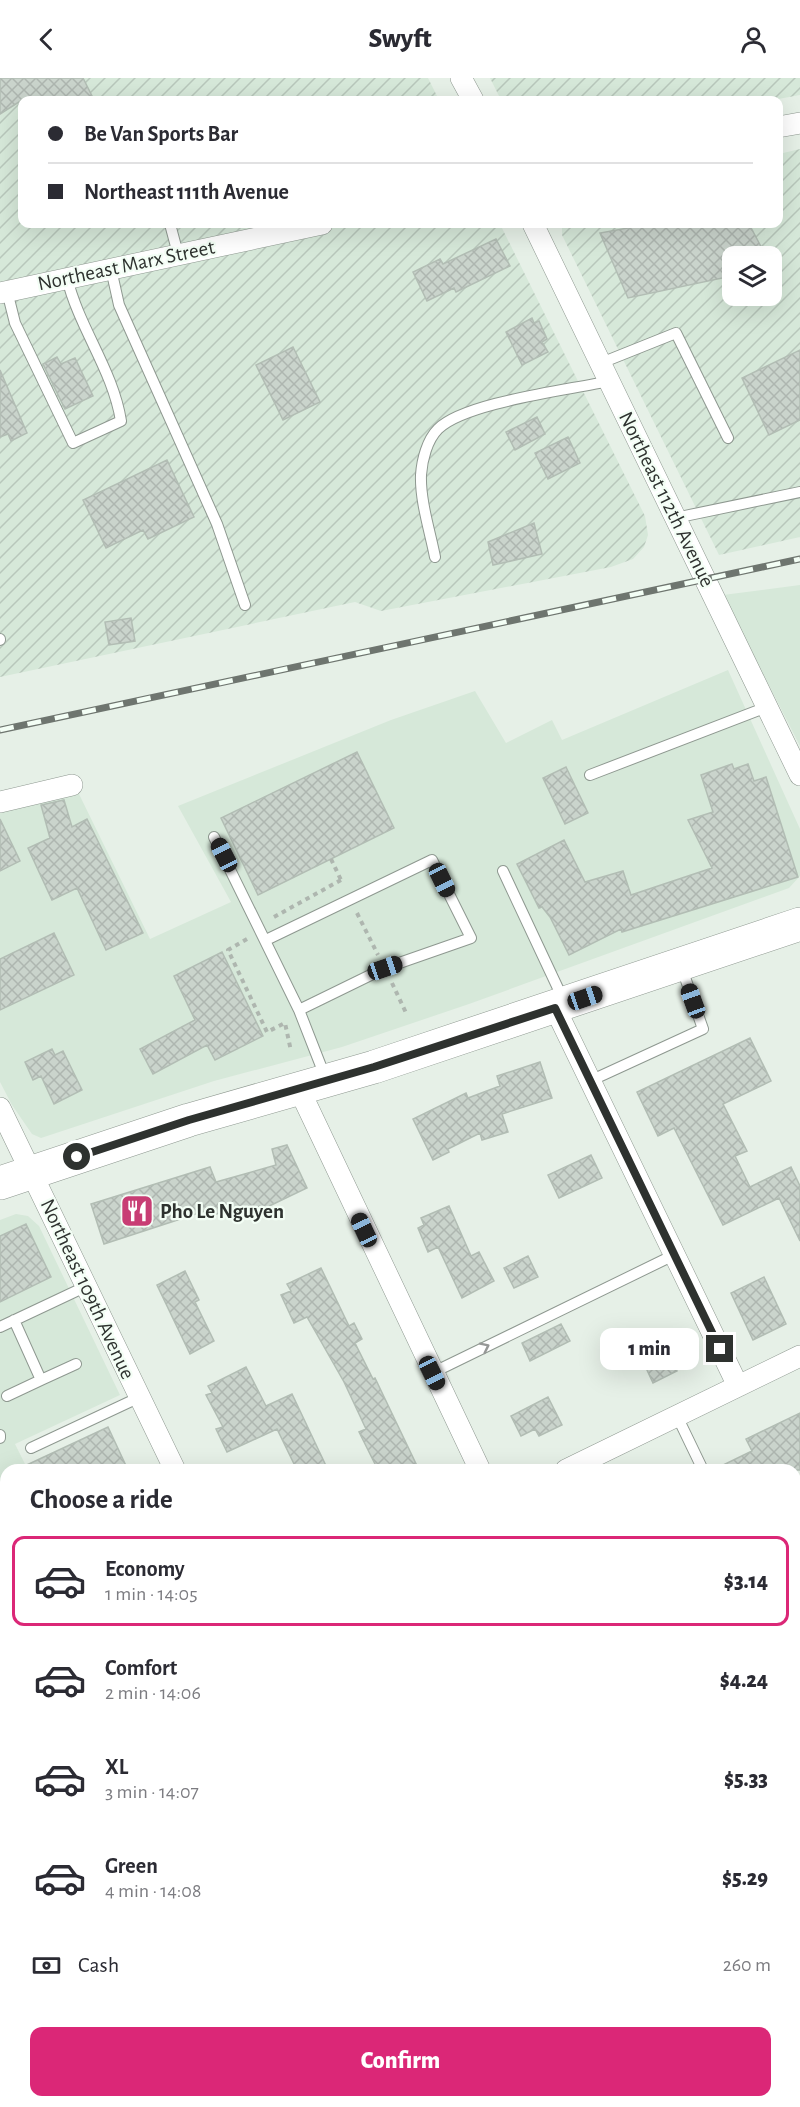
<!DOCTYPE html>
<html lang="en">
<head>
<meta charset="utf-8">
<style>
	body { margin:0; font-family:"Alegreya Sans",sans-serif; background:#f2f2f3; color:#2b2b33; height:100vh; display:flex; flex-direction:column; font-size:22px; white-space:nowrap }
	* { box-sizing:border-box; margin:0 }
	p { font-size:20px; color:#7c7c81 }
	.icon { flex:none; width:33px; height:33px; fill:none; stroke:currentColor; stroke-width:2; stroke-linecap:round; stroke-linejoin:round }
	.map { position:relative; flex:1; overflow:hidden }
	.drawer { position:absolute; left:0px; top:1386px; width:801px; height:644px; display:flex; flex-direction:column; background:#fff; border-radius:18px 18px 0 0; box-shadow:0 6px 24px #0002 }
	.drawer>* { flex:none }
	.banner { position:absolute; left:18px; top:18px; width:765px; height:132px; border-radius:12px; box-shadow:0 6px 24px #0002; display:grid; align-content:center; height:132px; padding:0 30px; background:#fff }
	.tools { position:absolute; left:722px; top:168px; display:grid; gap:12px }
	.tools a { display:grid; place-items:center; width:60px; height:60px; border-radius:12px; background:#fff; box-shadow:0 6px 24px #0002; font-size:30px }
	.end { position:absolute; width:27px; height:27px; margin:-14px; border:8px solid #2e322f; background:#fff; box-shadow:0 0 0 3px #fff }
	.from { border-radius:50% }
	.bubble { position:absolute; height:42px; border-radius:12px; background:#fff; box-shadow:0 6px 24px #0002; font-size:20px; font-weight:800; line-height:42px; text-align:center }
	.car { position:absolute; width:18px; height:36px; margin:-18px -9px; border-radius:8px; box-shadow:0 0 4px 2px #0007; background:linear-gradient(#222 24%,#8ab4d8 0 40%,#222 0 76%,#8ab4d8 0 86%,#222 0) }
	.banner b { display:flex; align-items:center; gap:21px; height:57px; font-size:22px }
	.banner b+b { border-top:2px solid #e1e1e2 }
	.banner i { width:15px; height:15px; background:#2b2b33 }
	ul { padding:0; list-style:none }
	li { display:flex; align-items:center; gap:18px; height:90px; margin:0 12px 9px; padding:0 18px; border:3px solid transparent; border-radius:12px }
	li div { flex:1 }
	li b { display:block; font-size:22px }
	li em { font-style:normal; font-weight:800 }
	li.on { border-color:#db2777 }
	li>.icon { width:54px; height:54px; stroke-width:1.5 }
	h2 { padding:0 30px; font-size:27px; line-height:72px }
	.pay { display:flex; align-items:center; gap:15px; height:66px; padding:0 30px; font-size:22px }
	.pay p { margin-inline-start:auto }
	.action { display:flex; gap:12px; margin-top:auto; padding:12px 30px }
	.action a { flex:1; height:69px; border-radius:12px; background:#db2777; color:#fff; font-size:24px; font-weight:800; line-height:69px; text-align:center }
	header { display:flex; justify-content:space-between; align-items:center; height:78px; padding:0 30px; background:#fff; font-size:27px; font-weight:800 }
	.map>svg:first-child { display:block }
</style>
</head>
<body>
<header><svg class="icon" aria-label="back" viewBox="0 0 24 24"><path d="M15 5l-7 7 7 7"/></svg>Swyft<svg class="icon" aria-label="person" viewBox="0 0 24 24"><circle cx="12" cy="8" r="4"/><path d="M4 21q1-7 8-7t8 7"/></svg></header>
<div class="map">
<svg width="800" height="2029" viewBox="0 0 800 2029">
	<defs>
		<pattern id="industrial-furrows" width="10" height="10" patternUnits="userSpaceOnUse" patternTransform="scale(1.5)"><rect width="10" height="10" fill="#d6e8d9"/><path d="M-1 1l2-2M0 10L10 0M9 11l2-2" fill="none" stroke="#b8c7bb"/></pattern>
		<pattern id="building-cross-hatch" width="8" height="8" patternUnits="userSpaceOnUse" patternTransform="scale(1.5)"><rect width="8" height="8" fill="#cad4cc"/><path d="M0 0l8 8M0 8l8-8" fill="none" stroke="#aeb6b0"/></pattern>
	</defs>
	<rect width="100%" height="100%" fill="#e6f0e7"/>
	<!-- built -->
	<path fill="#d6e8d9" d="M 800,507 L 800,668 L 723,517 Z
		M 728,592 L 800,751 L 800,798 L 789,810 L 469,926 L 342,969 L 214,1003 L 41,1060 L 32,1056 L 12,1027 L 0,1004 L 0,730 L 77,712 L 150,861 L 231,824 L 178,728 L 391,642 L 475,613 L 506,665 L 552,642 L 562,662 Z
		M 16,1136 L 28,1138 L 39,1148 L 120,1317 L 15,1366 L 28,1392 L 6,1392 L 6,1456 L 0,1459 L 0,1142 Z"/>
	<!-- industrial -->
	<path fill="url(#industrial-furrows)" fill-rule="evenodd" d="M 0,0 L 428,0 L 439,22 L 22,22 L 22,146 L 500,146 L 645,438 L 648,457 L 644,469 L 633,481 L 611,489 L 381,533 L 355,524 L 0,599 Z
		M 490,0 L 800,0 L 800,17 L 773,22 L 501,22 Z
		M 800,71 L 800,459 L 719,477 L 562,157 L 562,146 L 778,146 L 779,76 ZM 732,178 L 771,178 L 771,218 L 732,218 Z"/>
	<!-- building -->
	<path fill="url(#building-cross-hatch)" stroke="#b2bdb4" stroke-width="1.5" d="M 0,0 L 83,0 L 94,22 L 22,22 L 0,36 Z
		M 650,146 L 749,146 L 766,178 L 732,178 L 732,198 L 628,220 L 600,155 Z
		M 496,161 L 510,188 L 456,214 L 454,210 L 427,223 L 413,194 L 440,181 L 443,186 Z
		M 532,240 L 534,245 L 539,243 L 547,261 L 542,264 L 548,274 L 522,287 L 506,254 Z
		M 293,269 L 320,324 L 283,342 L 256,287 Z
		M 800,272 L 800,342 L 769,357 L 742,300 Z
		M 57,279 L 61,286 L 75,280 L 93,318 L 65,331 L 43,286 Z
		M 0,292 L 27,355 L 11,363 L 8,356 L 0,359 Z
		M 537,339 L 545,356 L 515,372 L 506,354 Z
		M 568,359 L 580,385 L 548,401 L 535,375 Z
		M 167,382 L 194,439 L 148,461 L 143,452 L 106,470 L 83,422 Z
		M 534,445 L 542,476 L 493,487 L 488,464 Z
		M 131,540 L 135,563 L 109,567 L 105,544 Z
		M 357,674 L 394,750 L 258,817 L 221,740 Z
		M 732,686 L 734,691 L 748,686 L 754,703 L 766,699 L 798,799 L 622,854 L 621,851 L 569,877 L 550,839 L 542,829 L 539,830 L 517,786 L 564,762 L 585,804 L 623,793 L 631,817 L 712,790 L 688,742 L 713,734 L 701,697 Z
		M 566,689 L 588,735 L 565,746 L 543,700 Z
		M 64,722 L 72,749 L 87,741 L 143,855 L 106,872 L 77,810 L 52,822 L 28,770 L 50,760 L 41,727 Z
		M 0,741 L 20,783 L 0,793 Z
		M 54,855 L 74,897 L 0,932 L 0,881 Z
		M 222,874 L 263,958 L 215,982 L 207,967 L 153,996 L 140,971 L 195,942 L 174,898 Z
		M 750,960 L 771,1003 L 723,1026 L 747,1073 L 735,1078 L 750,1109 L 791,1089 L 800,1108 L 800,1163 L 779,1120 L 723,1147 L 674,1050 L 658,1058 L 637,1014 Z
		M 52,971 L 55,977 L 63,973 L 82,1012 L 54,1026 L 41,998 L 33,1002 L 25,984 Z
		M 540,984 L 552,1020 L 502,1036 L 508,1054 L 482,1062 L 480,1055 L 448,1071 L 449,1074 L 433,1082 L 413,1041 L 466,1015 L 468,1020 L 500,1008 L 497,998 Z
		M 287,1067 L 307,1110 L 263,1131 L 260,1128 L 236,1135 L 235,1130 L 207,1139 L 205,1133 L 104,1166 L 91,1126 L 210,1089 L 216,1104 L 276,1087 L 272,1071 Z
		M 591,1077 L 602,1100 L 559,1120 L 548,1097 Z
		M 449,1128 L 471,1178 L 479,1174 L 494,1203 L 462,1220 L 438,1169 L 428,1174 L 418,1150 L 424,1147 L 421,1140 Z
		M 26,1146 L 51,1199 L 0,1224 L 0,1158 Z
		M 528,1178 L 538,1199 L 514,1210 L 504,1190 Z
		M 321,1190 L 349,1248 L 354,1245 L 362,1261 L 355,1265 L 373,1301 L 375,1300 L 419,1392 L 378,1392 L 359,1354 L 366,1351 L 344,1304 L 307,1239 L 294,1245 L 281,1217 L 291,1213 L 287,1206 Z
		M 185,1193 L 199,1222 L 195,1224 L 214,1263 L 190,1276 L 157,1207 Z
		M 764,1199 L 786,1246 L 753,1262 L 731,1215 Z
		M 561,1246 L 570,1263 L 530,1283 L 522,1265 Z
		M 664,1267 L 677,1293 L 653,1305 L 641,1279 Z
		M 246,1289 L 266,1328 L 292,1316 L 328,1392 L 297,1392 L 277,1351 L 227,1374 L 216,1351 L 223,1349 L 206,1317 L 212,1315 L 208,1308 Z
		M 548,1319 L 562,1347 L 539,1358 L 535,1351 L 521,1358 L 511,1338 Z
		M 800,1335 L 800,1392 L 713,1392 L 752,1373 L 746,1361 Z
		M 108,1349 L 128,1392 L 16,1392 Z"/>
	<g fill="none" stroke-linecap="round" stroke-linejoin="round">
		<defs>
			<path id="service" d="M 170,146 L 178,176
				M 111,191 L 119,227 L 217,446 L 245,527
				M 7,213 L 15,245 L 73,365 L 121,343 C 113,292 79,250 67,200
				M 601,285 L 676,255 L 728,360
				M 675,440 L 800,414
				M 435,479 C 430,453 420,423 421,397 C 422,382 427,362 438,351 C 465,324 570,312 609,303
				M 0,561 L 0,562
				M 590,697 L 767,629
				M 214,759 L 299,932 L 326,1001
				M 503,793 L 563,921
				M 266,862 L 432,782 L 471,860 L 385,890 L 299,932
				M 592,1002 L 703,951 L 681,888
				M 0,1249 L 87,1208
				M 432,1295 L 674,1177
				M 41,1302 L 76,1286
				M 7,1318 L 41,1302 L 14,1242
				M 677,1338 L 703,1392
				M 0,1357 L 0,1360
				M 31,1370 L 140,1319
				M 795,1494 L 800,1504
				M 795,1559 L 800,1557
				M 0,1737 L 6,1749"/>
			<path id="minor" d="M 461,0 L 473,22
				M 778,49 L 800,45
				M 533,146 L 800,697
				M 0,215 L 322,146
				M 0,724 L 72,707
				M 555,930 L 738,1308
				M 299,1011 L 480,1392
				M 0,1030 L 175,1392
				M 566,1392 L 800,1278
				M 0,1648 L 6,1660
				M 795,2000 L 800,2009
				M 483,2024 L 486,2029"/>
			<path id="primary" d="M 0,1105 L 189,1042 L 374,989 L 800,846"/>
		</defs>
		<!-- service casing -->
		<use href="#service" stroke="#8e9890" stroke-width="12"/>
		<!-- minor casing -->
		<use href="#minor" stroke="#8e9890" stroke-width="22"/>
		<!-- primary casing -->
		<use href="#primary" stroke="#8e9890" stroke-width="34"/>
		<!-- path -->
		<path stroke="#aeb6af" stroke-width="4" stroke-dasharray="4.5 4.5" stroke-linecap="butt" d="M 331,781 L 341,802
			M 357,835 L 378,877
			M 274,839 L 341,802
			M 247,861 L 228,872 L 267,954 L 285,945 L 291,973
			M 392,905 L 407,937"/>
		<!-- service -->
		<use href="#service" stroke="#fff" stroke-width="10"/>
		<!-- minor -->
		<use href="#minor" stroke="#fff" stroke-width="21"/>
		<!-- primary -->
		<use href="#primary" stroke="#fff" stroke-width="33"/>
		<defs>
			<path id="rail" d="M 0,652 L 800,481"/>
		</defs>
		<!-- rail casing -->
		<use href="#rail" stroke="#6e756f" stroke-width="7"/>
		<!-- rail -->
		<use href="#rail" stroke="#f3fef5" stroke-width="4.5" stroke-dasharray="14" stroke-linecap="butt"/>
	</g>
	<!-- one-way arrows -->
	<defs><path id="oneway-chevron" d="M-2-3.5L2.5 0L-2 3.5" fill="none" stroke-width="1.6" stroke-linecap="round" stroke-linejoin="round" transform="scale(1.5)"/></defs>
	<use stroke="#969897" href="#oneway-chevron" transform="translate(485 1269) rotate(-26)"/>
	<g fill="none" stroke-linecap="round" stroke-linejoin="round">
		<!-- route -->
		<path stroke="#2e322f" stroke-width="8" d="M 77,1079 L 189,1042 L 374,989 L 555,930 L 720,1271"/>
	</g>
	<!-- icons -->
	<defs>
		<symbol id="restaurant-square" viewBox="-11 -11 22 22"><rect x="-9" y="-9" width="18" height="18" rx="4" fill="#c83d74" stroke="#f3fef5"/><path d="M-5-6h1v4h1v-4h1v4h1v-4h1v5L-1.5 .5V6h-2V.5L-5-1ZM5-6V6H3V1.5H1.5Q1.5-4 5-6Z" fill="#fff"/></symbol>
	</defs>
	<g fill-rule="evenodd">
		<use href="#restaurant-square" x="118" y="1114" width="38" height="38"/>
	</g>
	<g text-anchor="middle" stroke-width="4.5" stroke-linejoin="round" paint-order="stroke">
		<!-- street labels -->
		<g font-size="21" fill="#2e322f" stroke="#f3fef5">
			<text transform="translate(126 187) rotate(-12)" y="7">Northeast Marx Street</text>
			<text transform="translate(667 421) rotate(64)" y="7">Northeast 112th Avenue</text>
			<text transform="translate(88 1211) rotate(65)" y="7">Northeast 109th Avenue</text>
		</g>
		<!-- poi labels -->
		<g font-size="21" font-weight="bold" fill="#2e322f" stroke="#f3fef5" text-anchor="start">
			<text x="160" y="1140">Pho Le Nguyen</text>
		</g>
	</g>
</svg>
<div class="tools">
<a><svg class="icon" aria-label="layers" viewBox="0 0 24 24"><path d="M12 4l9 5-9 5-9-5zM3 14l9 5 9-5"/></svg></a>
</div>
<i class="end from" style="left:77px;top:1079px"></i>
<i class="end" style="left:720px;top:1271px"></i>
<div class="bubble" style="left:600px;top:1250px;width:99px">1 min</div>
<i class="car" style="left:224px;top:777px;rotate:333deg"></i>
<i class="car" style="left:442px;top:802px;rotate:154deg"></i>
<i class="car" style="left:385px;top:890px;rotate:71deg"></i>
<i class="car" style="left:585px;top:920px;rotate:71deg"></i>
<i class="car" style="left:693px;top:923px;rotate:340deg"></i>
<i class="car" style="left:364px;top:1152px;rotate:335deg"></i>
<i class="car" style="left:432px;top:1295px;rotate:154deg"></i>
<div class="banner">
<b><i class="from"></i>Be Van Sports Bar</b>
<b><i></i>Northeast 111th Avenue</b>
</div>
<section class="drawer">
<h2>Choose a ride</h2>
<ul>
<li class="on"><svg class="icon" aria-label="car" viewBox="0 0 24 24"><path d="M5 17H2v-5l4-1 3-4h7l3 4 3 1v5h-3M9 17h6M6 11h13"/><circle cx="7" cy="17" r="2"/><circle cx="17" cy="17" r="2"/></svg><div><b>Economy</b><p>1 min · 14:05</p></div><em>$3.14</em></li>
<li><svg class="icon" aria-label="car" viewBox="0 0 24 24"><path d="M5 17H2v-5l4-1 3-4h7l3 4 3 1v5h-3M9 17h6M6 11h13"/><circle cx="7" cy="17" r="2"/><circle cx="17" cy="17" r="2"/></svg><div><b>Comfort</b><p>2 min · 14:06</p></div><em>$4.24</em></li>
<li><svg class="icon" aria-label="car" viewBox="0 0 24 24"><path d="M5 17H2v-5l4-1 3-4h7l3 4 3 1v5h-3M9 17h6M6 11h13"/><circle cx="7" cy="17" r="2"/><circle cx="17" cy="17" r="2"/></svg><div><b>XL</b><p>3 min · 14:07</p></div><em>$5.33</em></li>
<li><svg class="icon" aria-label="car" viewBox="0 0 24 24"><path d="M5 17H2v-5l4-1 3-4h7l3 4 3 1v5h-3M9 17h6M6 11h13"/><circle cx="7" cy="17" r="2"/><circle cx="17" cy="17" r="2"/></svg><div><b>Green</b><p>4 min · 14:08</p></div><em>$5.29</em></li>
</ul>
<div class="pay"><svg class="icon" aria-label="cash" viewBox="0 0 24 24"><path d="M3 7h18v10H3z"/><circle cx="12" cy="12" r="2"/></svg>Cash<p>260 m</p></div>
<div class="action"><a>Confirm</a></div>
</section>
</div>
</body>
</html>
